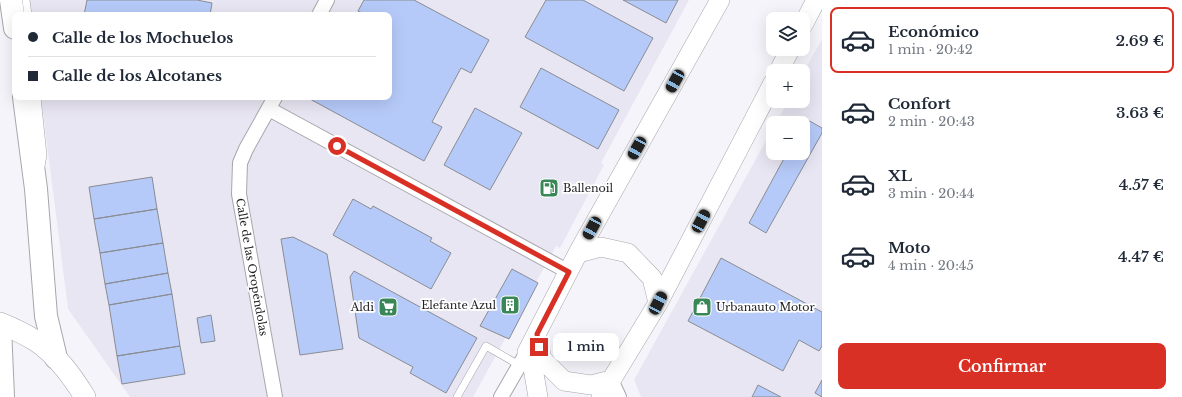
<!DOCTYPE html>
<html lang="es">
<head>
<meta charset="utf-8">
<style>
	body { margin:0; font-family:"Libre Baskerville",serif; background:#f6f6f7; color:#1f2937; height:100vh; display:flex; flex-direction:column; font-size:15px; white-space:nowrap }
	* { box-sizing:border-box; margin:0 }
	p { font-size:13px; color:#747a83 }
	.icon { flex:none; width:22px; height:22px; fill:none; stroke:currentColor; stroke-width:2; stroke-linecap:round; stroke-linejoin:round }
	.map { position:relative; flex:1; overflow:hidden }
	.details { display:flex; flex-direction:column; background:#fff; width:360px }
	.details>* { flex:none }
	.hud { position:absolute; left:12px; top:12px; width:380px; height:88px; border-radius:8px; box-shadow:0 4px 16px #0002; display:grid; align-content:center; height:88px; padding:0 16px; background:#fff }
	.tools { position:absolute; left:766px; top:12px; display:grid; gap:8px }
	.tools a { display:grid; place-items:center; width:44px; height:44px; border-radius:8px; background:#fff; box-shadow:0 4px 16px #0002; font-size:20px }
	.end { position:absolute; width:18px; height:18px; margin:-9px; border:5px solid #d93025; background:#fff; box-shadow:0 0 0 2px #fff }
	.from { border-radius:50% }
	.bubble { position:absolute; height:28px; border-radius:8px; background:#fff; box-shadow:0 4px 16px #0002; font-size:13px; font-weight:600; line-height:28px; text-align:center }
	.car { position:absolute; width:12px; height:24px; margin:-12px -6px; border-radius:5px; box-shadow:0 0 3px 1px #0007; background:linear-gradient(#222 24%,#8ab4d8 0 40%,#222 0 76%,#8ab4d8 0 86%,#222 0) }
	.hud b { display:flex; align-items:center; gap:14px; height:38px; font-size:15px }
	.hud b+b { border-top:1px solid #e0e1e3 }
	.hud i { width:10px; height:10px; background:#1f2937 }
	ul { padding:7px 0 0; list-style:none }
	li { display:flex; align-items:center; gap:12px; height:66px; margin:0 8px 6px; padding:0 8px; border:2px solid transparent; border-radius:8px }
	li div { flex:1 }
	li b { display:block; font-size:15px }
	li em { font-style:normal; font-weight:600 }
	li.active { border-color:#d93025 }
	li>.icon { width:36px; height:36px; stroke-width:1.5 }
	.button { display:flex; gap:8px; margin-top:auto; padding:8px 16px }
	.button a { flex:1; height:46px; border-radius:8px; background:#d93025; color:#fff; font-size:16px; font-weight:600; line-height:46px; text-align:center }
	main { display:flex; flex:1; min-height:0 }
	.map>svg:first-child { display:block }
</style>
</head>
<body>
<main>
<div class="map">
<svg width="822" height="397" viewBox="0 0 822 397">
	<rect width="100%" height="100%" fill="#f5f4fa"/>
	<!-- built -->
	<path fill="#e9e6f3" d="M 29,0 L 689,0 L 601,163 L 604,165 L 560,248 L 556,246 L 473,397 L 130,397 L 68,309 L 41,97 L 389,97 L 389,15 L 31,15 Z
		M 822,39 L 822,397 L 641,397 L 634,380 L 773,128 L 773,153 L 803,153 L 803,123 L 776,123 L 788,101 L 803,101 L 803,73 Z"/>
	<!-- building -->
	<path fill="#b6caf9" stroke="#898c91" d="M 87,0 L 197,0 L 212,3 L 210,15 L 84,15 Z
		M 364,0 L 414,0 L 489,40 L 471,73 L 461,68 L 432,122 L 442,127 L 424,161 L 310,99 L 311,97 L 389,97 L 389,15 L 366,15 L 358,11 Z
		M 546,0 L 583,0 L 653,38 L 624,91 L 525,37 Z
		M 623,0 L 678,0 L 666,23 Z
		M 541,68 L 619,110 L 598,149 L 520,107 Z
		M 475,108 L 522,133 L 490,190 L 444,165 Z
		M 806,119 L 822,128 L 822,133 L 766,233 L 749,223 L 787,153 L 803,153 L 803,125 Z
		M 152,177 L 157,209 L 94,219 L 89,187 Z
		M 353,199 L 371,209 L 373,206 L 432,238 L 430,241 L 451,253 L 431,289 L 333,235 Z
		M 157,209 L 163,243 L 100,253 L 94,219 Z
		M 293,237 L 327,254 L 343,349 L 300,355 L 281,239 Z
		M 163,243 L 168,273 L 105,284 L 100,253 Z
		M 721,258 L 822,312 L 822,346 L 819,351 L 799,340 L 783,371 L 688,321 Z
		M 512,269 L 538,283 L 509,339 L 480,326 Z
		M 354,271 L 477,338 L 446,393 L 410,373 L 413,367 L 359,338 L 350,277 Z
		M 168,273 L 172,294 L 109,305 L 105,284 Z
		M 172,294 L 180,346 L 117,356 L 109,305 Z
		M 211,315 L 215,341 L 201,343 L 197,318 Z
		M 180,346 L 185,374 L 122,384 L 117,356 Z
		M 822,380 L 822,397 L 815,393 Z
		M 758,385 L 781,397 L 752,397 Z"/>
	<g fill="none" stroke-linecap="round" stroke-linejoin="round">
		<defs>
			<path id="lane" d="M 26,0 L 28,15
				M 37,97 L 43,155 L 41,166
				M 457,397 L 486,346 L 519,365"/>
			<path id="street" d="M 319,15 L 327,0
				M 275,97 L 246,149 L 240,163 L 239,194 L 275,397
				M 269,109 L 569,272
				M 611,380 L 619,397
				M 501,397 L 527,352"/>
			<path id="secondary" d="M 803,25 L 816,0
				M 779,71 L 790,49
				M 578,253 L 601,247 L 628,253 L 652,278 L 658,303
				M 537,338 L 542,359 L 564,381 L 591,385 L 611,380
				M 538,397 L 532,362 L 527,352 L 578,253 L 720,0
				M 601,397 L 658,303 L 773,83"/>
			<path id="primary" d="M 0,323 C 12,328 25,334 36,341 C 57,355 72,376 85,397"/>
			<path id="highway" d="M 11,0 L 15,28
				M 24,97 L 36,189 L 46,316 L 56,358
				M 0,327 L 3,397"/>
		</defs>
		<!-- lane casing -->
		<use href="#lane" stroke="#a7a6ab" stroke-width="8"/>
		<!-- street casing -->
		<use href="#street" stroke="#a7a6ab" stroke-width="16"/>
		<!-- secondary casing -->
		<use href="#secondary" stroke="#a7a6ab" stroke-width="20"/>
		<!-- primary casing -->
		<use href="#primary" stroke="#a7a6ab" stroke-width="22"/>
		<!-- highway casing -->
		<use href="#highway" stroke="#a7a6ab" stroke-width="24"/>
		<!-- lane -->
		<use href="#lane" stroke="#fff" stroke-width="7"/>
		<!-- street -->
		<use href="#street" stroke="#fff" stroke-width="14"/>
		<!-- secondary -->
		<use href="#secondary" stroke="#fff" stroke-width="19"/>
		<!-- primary -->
		<use href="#primary" stroke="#fff" stroke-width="21"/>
		<!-- highway -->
		<use href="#highway" stroke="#fff" stroke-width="22"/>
	</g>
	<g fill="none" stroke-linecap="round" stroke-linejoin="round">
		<!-- route -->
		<path stroke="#d93025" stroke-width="5" d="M 337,146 L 569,272 L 537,334 L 539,347"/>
	</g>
	<!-- icons -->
	<defs>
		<symbol id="fuel-square" viewBox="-11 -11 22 22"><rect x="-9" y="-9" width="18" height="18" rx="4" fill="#398757" stroke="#fff"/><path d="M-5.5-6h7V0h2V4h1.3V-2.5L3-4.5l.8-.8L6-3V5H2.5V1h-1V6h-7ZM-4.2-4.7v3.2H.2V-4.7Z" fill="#fff"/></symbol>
		<symbol id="building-square" viewBox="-11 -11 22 22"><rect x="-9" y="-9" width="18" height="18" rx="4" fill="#398757" stroke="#fff"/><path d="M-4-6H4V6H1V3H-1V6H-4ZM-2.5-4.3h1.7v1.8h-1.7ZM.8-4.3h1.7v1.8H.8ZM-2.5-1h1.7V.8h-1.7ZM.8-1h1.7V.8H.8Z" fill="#fff"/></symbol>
		<symbol id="supermarket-square" viewBox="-11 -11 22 22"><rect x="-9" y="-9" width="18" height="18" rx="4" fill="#398757" stroke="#fff"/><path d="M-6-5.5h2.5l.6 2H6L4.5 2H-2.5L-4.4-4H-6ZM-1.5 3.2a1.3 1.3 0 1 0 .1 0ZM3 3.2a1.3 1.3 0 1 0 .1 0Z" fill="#fff"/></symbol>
		<symbol id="shop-square" viewBox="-11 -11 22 22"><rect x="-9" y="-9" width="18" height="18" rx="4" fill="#398757" stroke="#fff"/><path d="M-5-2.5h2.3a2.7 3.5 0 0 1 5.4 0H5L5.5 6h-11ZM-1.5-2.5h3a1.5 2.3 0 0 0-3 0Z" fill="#fff"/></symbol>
	</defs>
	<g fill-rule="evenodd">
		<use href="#fuel-square" x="538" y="177" width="22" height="22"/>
		<use href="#building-square" x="499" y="294" width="22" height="22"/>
		<use href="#supermarket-square" x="377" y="296" width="22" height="22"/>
		<use href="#shop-square" x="691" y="296" width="22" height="22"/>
	</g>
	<g text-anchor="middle" stroke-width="3.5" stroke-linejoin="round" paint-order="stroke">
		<!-- poi labels -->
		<g font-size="11" fill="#212023" stroke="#fff" text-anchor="start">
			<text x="563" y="192">Ballenoil</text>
			<text x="496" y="309" text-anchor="end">Elefante Azul</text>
			<text x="374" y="311" text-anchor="end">Aldi</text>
			<text x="716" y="311">Urbanauto Motor</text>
		</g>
		<!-- street labels -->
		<g font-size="11" fill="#212023" stroke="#fff">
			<text transform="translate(252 267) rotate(80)" y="4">Calle de las Oropéndolas</text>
		</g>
	</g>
</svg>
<div class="tools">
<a><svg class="icon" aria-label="layers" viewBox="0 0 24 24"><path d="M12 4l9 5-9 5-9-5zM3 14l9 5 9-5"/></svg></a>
<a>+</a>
<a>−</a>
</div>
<i class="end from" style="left:337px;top:146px"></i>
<i class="end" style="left:539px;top:347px"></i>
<div class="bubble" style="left:553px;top:333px;width:66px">1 min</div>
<i class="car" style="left:675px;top:81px;rotate:209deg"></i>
<i class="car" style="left:637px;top:148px;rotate:209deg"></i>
<i class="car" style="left:701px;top:221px;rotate:28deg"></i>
<i class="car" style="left:592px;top:228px;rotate:209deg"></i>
<i class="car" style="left:658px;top:303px;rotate:27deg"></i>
<div class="hud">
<b><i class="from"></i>Calle de los Mochuelos</b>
<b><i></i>Calle de los Alcotanes</b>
</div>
</div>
<section class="details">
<ul>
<li class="active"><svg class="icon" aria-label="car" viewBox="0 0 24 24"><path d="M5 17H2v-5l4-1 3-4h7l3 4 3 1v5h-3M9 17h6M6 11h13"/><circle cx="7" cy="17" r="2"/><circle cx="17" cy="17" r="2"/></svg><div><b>Económico</b><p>1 min · 20:42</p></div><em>2.69 €</em></li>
<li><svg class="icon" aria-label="car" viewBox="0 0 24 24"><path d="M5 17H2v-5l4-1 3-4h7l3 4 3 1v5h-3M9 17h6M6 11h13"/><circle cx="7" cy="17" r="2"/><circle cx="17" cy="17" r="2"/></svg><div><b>Confort</b><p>2 min · 20:43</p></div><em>3.63 €</em></li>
<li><svg class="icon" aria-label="car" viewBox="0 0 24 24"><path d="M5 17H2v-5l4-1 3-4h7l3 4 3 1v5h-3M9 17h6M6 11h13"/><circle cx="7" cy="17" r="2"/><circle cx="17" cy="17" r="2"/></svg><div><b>XL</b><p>3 min · 20:44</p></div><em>4.57 €</em></li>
<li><svg class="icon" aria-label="car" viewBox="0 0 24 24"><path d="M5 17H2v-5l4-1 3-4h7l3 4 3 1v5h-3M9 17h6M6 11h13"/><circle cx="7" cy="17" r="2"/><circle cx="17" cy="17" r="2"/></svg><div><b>Moto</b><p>4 min · 20:45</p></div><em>4.47 €</em></li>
</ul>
<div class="button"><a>Confirmar</a></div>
</section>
</main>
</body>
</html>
